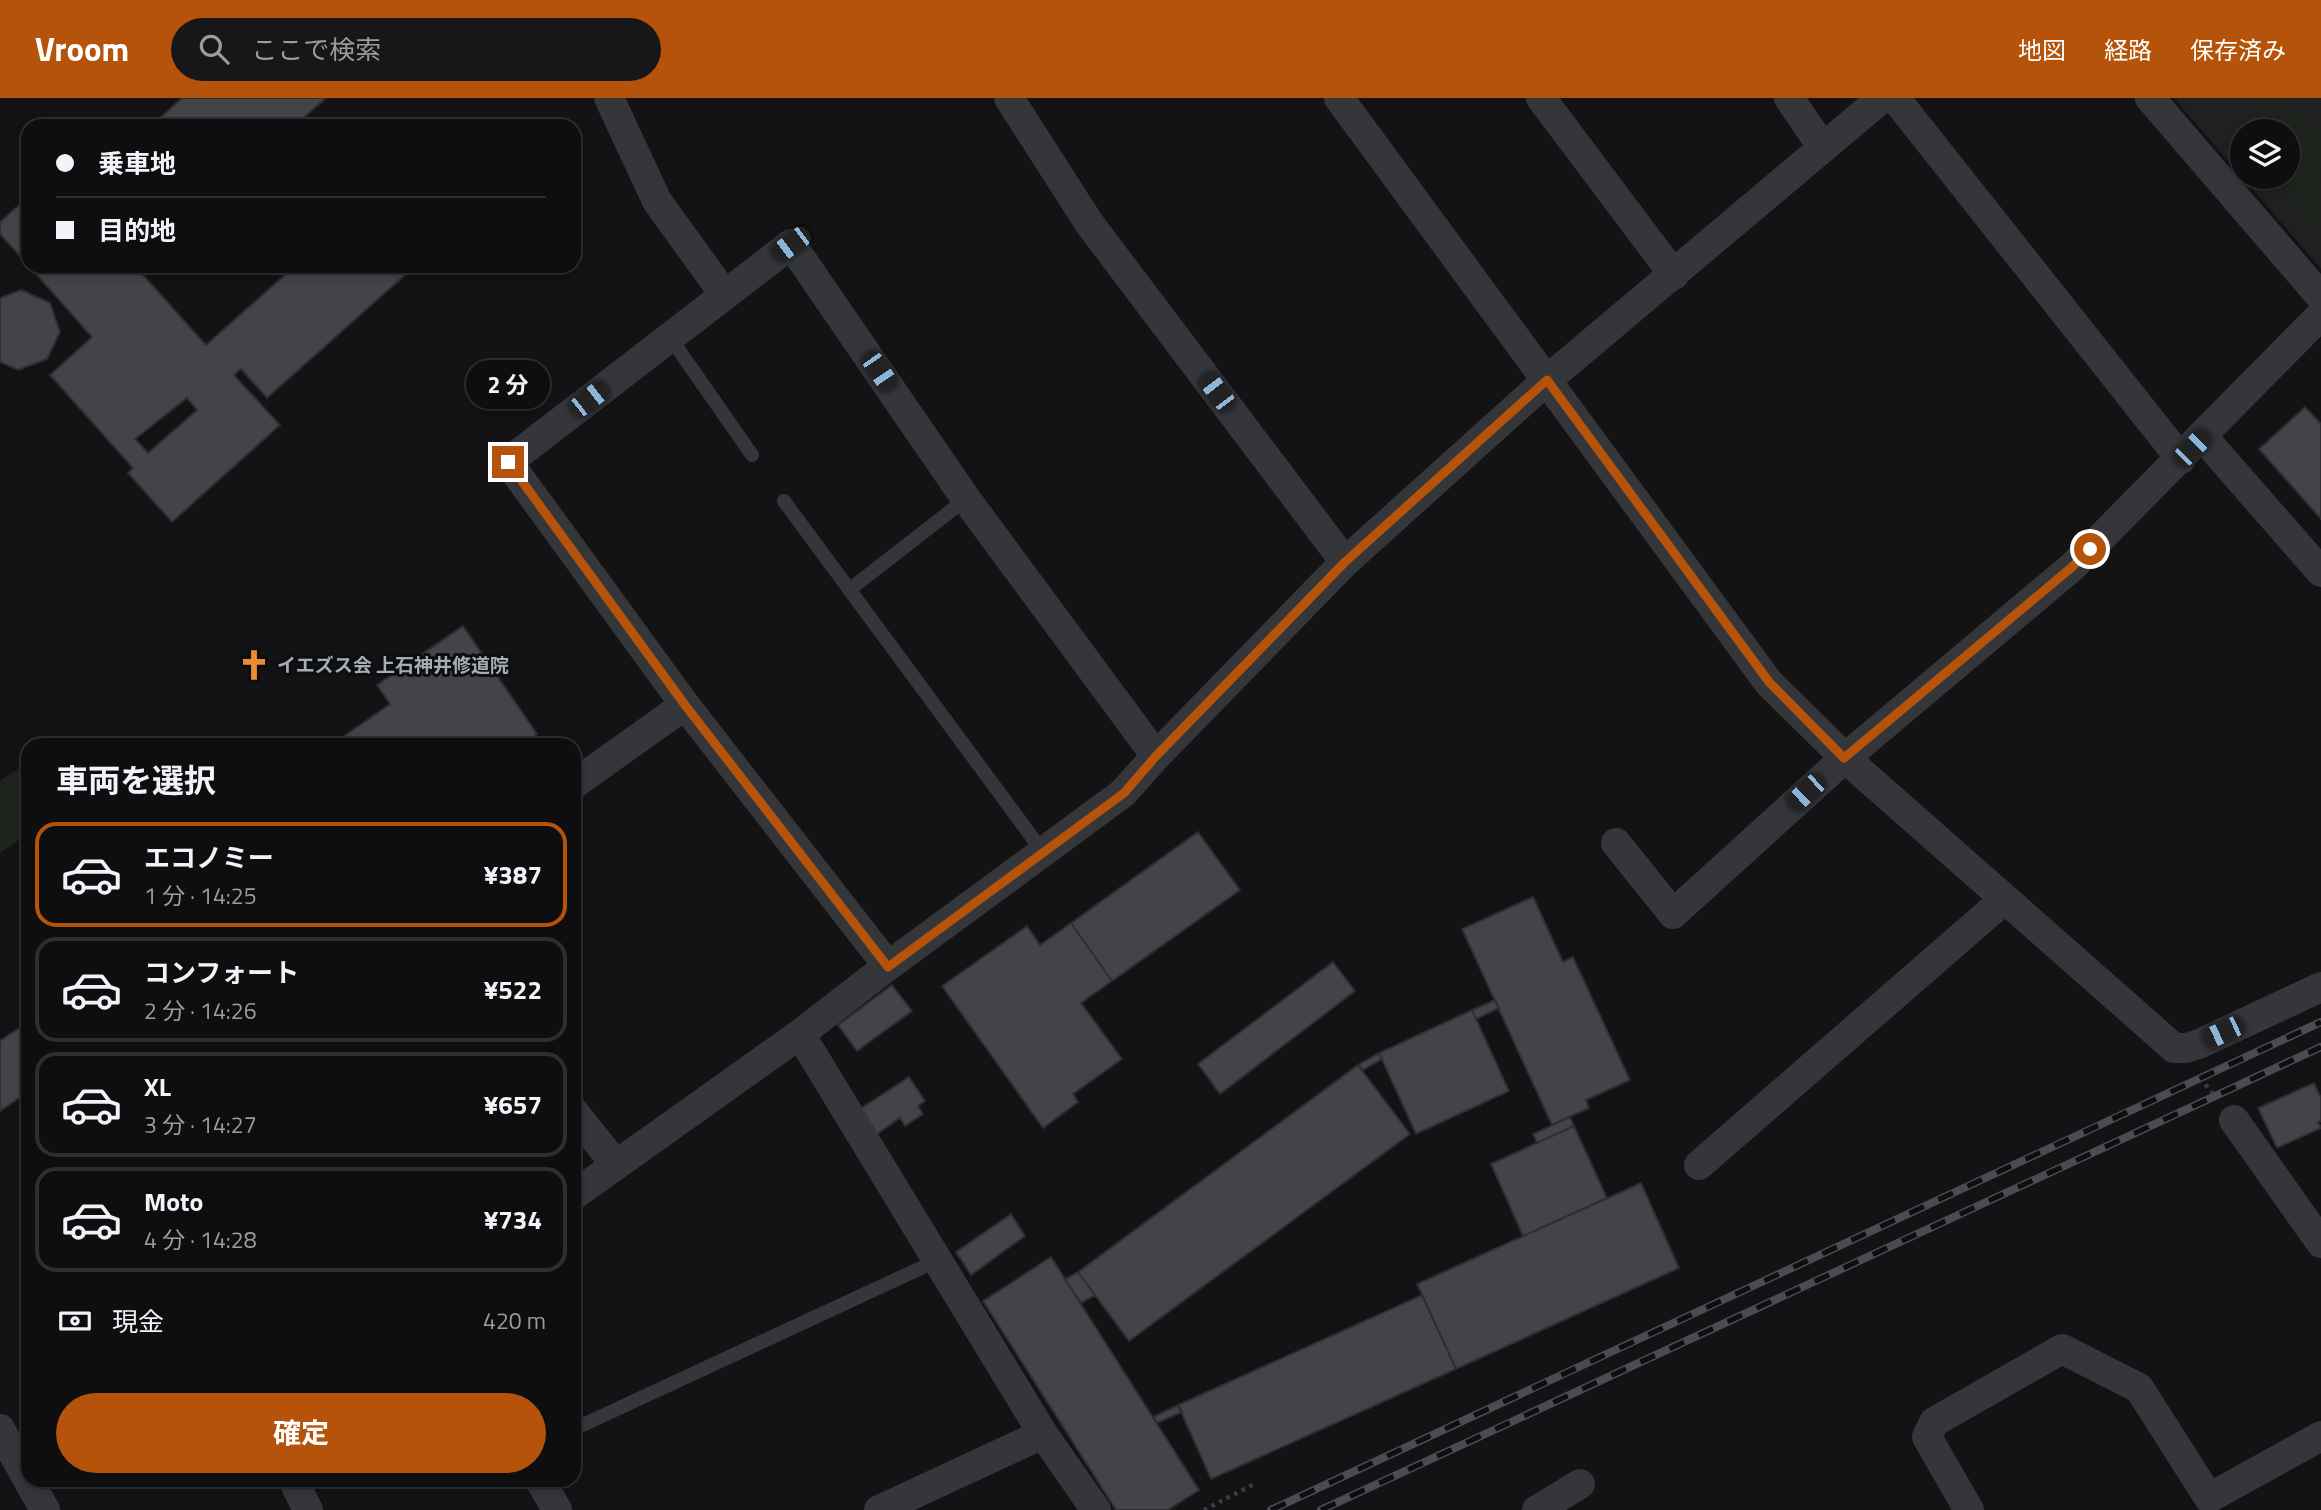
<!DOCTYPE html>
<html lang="ja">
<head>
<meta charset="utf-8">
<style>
	body { margin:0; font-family:"Titillium Web","Noto Sans JP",sans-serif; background:#171719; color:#f1f3f6; height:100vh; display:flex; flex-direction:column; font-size:26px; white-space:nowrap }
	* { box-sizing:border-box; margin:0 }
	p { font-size:23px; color:#9b9c9f }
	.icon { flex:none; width:38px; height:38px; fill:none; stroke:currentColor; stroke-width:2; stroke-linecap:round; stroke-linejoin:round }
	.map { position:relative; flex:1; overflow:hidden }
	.panel { position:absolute; left:21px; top:640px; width:560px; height:749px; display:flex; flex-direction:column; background:#0e0e10; border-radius:21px; box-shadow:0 4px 10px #0003,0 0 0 2px #2e2e30 }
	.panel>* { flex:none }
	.top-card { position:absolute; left:21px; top:21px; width:560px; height:154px; border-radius:21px; box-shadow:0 4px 10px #0003,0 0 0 2px #2e2e30; display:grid; align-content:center; height:154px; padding:0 35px; background:#0e0e10 }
	.buttons { position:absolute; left:2230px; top:21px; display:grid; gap:14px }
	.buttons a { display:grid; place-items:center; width:70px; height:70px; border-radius:50%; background:#0e0e10; box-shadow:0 4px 10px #0003,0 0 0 2px #2e2e30; font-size:35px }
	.end { position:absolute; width:32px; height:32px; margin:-16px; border:9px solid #b45309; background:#fff; box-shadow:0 0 0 4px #fff }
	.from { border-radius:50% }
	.bubble { position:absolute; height:49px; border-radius:24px; background:#0e0e10; box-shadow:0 4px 10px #0003,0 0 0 2px #2e2e30; font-size:23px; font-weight:700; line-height:49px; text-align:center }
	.car { position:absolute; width:21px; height:42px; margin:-21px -10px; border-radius:9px; box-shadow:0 0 5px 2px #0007; background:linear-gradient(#222 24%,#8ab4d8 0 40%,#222 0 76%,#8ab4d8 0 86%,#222 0) }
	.top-card b { display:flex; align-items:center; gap:24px; height:66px; font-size:26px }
	.top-card b+b { border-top:2px solid #2e2e30 }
	.top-card i { width:18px; height:18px; background:#f1f3f6 }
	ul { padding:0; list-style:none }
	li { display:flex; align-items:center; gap:21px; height:105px; margin:0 14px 10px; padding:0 21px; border:4px solid #2e2e30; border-radius:21px }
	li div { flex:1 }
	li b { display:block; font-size:26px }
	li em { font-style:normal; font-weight:700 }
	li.on { border-color:#b45309 }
	li>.icon { width:63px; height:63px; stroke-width:1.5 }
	h2 { padding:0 35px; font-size:32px; line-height:84px }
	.pay { display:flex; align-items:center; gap:18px; height:77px; padding:0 35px; font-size:26px }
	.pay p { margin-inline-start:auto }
	.primary-button { display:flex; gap:14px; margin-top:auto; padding:14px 35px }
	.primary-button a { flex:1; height:80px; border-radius:42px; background:#b45309; color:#fff; font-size:28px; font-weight:700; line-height:80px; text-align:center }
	header { display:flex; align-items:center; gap:42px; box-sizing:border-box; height:98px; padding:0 35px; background:#b45309; color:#fff }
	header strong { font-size:33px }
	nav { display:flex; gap:38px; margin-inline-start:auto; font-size:24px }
	.search { width:490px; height:63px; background:#171719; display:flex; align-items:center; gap:18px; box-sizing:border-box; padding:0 24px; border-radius:38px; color:#9b9c9f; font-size:26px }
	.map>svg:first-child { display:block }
</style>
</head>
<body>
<header>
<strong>Vroom</strong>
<div class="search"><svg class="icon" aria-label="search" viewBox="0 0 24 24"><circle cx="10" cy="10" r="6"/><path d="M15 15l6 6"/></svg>ここで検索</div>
<nav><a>地図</a><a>経路</a><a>保存済み</a></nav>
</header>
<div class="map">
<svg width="2321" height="1412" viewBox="0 0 2321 1412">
	<rect width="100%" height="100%" fill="#131315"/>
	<!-- built -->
	<path fill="#1f2022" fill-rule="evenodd" d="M 2174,0 L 2321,0 L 2321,171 ZM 2242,33 L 2287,33 L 2287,79 L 2242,79 Z"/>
	<!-- pitch -->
	<path fill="#1e241d" d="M 2271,0 L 2284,0 L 2321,42 L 2319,133 L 2272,79 L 2287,79 L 2287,33 L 2242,33 L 2242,44 L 2233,34 Z
		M 28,664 L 28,736 L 0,755 L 0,683 Z"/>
	<!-- building -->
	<path fill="#424448" stroke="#2d2e31" stroke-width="2" fill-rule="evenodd" d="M 182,0 L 326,0 L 294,28 L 151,28 Z
		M 28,99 L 28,167 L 0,136 L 0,124 Z
		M 29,168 L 135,168 L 206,247 L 295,168 L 414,169 L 267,300 L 241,271 L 234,277 L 280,327 L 172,424 L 128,375 L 133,370 L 50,277 L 92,239 ZM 187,300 L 197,312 L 148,355 L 135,341 Z
		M 21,192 L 50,205 L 60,234 L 47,261 L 18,272 L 0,264 L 0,200 Z
		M 2305,309 L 2321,326 L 2321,421 L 2259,351 Z
		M 463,528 L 537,636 L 520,648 L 330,648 L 390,606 L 377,587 Z
		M 1198,734 L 1240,792 L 1112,883 L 1071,825 Z
		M 1533,799 L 1563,864 L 1573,859 L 1630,982 L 1586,1002 L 1589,1010 L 1552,1027 L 1462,831 Z
		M 1071,825 L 1112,883 L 1081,905 L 1122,961 L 1073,996 L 1078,1004 L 1043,1030 L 942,888 L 1027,828 L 1040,847 Z
		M 1333,864 L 1355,893 L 1220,996 L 1198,966 Z
		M 892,887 L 912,913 L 857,953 L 838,927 Z
		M 1495,902 L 1499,910 L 1476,921 L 1472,912 Z
		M 1472,912 L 1509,993 L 1416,1036 L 1379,955 Z
		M 28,924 L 28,994 L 0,1013 L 0,943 Z
		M 1379,955 L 1382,961 L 1363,972 L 1358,967 Z
		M 1358,967 L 1410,1036 L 1129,1243 L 1078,1174 Z
		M 909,979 L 925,1003 L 918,1008 L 923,1016 L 905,1028 L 900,1020 L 877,1036 L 860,1011 Z
		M 2314,985 L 2321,1000 L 2321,1023 L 2318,1024 L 2321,1030 L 2277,1050 L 2258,1010 Z
		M 1570,1019 L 1574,1028 L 1537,1045 L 1533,1036 Z
		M 1574,1028 L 1607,1100 L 1523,1138 L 1491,1066 Z
		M 1641,1085 L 1679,1170 L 1456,1271 L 1417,1186 Z
		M 1011,1116 L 1025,1138 L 971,1177 L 956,1154 Z
		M 1051,1159 L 1199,1392 L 1168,1412 L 1116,1412 L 983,1203 Z
		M 1078,1174 L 1095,1197 L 1081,1205 L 1065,1181 Z
		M 1422,1197 L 1456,1271 L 1211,1381 L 1178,1307 Z
		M 1178,1307 L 1182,1314 L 1157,1325 L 1153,1319 Z"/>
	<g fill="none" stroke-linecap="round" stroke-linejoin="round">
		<!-- path -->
		<path stroke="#3a3d41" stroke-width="4.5" stroke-dasharray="3.5 5" stroke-linecap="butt" d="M 2200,980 L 2214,997
			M 1204,1412 L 1254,1386"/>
		<!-- service -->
		<path stroke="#34363a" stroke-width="14" d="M 669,238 L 752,357
			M 784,403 L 1043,754
			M 849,492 L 966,401
			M 574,1331 L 936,1163"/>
		<!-- minor -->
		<path stroke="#34363a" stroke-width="30" d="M 609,0 L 657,103 L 724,196
			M 1009,0 L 1089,125 L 1345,464
			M 1339,0 L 1769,585 L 1845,660 L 2174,950 L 2186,950 L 2199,946 L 2321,889
			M 1541,0 L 1674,177
			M 1789,0 L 1823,50
			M 1895,0 L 2181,361
			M 2150,0 L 2321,199
			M 2203,339 L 2321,474
			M 574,686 L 685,607
			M 1616,745 L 1673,816 L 1845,660 L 2072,469 L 2321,217
			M 888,868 L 685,607 L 508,364 L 791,146 L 966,401 L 1156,658
			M 800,936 L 1043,1336 L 1096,1412
			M 574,1014 L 616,1067
			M 2234,1022 L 2321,1145
			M 1699,1067 L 2005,801
			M 574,1097 L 800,936 L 888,868 L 1123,695 L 1156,658 L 1345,464 L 1547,282 L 1882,0
			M 0,1331 L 28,1382
			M 28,1382 L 45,1412
			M 293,1382 L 308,1412
			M 540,1382 L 557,1412
			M 879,1412 L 1043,1336
			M 1537,1412 L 1580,1386
			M 1969,1412 L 1927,1339 L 1934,1324 L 2062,1251 L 2139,1290 L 2209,1400 L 2321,1338"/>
		<defs>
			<path id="rail" d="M 1271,1412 L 2321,924
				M 1321,1412 L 2321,949"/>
		</defs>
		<!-- rail casing -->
		<use href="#rail" stroke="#494c51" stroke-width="8"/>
		<!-- rail -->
		<use href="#rail" stroke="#0e0e10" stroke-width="5" stroke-dasharray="16" stroke-linecap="butt"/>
	</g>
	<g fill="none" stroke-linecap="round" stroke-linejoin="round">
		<!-- route -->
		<path stroke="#b45309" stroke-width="9" d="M 508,364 L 685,607 L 888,869 L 1124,695 L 1156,658 L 1345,464 L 1547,282 L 1769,584 L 1844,660 L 2072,469 L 2090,451"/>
	</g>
	<!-- icons -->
	<defs>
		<symbol id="church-bare" viewBox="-9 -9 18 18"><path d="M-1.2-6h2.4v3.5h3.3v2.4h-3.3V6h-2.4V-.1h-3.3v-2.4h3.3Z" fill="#ec8b33" stroke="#0e0e10" stroke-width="2.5" paint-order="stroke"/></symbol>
	</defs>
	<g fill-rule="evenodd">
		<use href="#church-bare" x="232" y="545" width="44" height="44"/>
	</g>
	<g text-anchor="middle" stroke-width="6" stroke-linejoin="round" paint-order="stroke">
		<!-- poi labels -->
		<g font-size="19" font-weight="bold" fill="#a5adb5" stroke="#0e0e10" text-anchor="start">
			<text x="277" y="574">イエズス会 上石神井修道院</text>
		</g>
	</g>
</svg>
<div class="buttons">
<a><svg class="icon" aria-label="layers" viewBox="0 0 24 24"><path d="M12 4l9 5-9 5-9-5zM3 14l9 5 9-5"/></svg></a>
</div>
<i class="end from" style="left:2090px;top:451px"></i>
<i class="end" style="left:508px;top:364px"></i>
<div class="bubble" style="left:466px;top:262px;width:84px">2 分</div>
<i class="car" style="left:791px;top:146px;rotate:233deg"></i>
<i class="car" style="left:879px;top:273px;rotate:146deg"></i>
<i class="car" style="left:1217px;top:294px;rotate:323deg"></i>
<i class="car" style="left:589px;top:301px;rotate:52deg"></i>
<i class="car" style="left:2192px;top:350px;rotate:45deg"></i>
<i class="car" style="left:1806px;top:694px;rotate:227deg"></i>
<i class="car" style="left:2223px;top:934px;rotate:245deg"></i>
<div class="top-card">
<b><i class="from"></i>乗車地</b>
<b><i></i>目的地</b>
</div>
<section class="panel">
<h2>車両を選択</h2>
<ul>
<li class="on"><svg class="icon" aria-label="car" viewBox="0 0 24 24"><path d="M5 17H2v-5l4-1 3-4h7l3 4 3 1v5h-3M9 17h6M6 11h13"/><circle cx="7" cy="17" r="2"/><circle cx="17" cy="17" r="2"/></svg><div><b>エコノミー</b><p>1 分 · 14:25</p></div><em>¥387</em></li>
<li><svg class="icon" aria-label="car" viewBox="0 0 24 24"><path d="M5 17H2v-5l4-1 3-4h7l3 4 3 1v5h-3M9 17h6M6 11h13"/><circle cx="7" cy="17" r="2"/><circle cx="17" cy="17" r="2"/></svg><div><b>コンフォート</b><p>2 分 · 14:26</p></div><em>¥522</em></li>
<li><svg class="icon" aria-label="car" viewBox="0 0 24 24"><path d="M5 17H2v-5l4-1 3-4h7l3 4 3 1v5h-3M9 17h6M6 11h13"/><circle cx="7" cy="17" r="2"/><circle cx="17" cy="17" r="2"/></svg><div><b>XL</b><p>3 分 · 14:27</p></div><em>¥657</em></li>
<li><svg class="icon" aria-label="car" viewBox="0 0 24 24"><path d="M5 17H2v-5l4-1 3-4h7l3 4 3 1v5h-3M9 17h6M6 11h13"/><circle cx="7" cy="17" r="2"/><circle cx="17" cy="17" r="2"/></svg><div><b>Moto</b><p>4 分 · 14:28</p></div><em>¥734</em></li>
</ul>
<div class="pay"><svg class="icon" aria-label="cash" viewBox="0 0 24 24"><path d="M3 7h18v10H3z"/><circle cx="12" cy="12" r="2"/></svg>現金<p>420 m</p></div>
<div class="primary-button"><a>確定</a></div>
</section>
</div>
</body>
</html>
